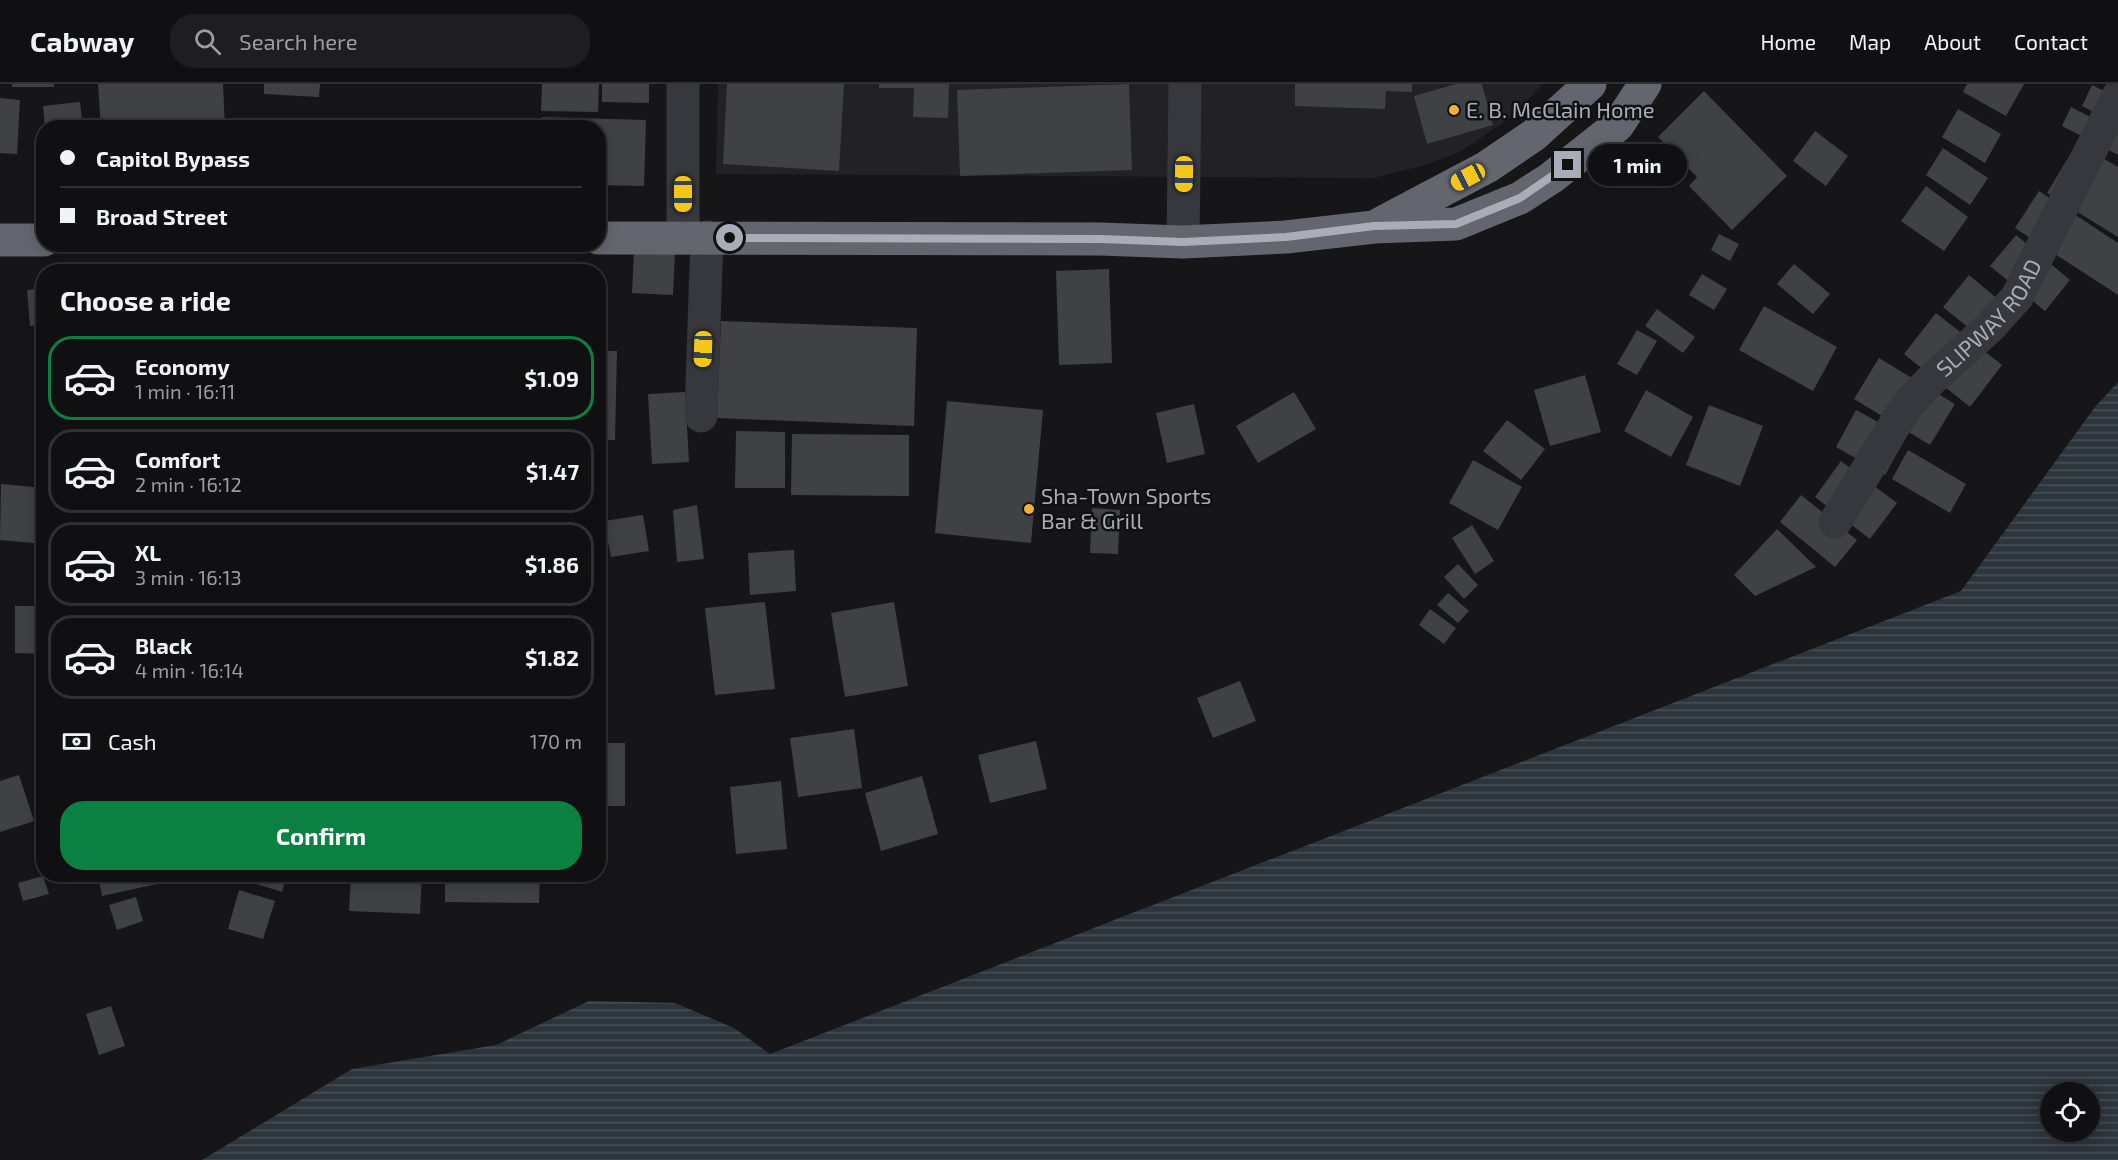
<!DOCTYPE html>
<html lang="en">
<head>
<meta charset="utf-8">
<style>
	body { margin:0; font-family:"Exo 2",sans-serif; background:#1e1e20; color:#f1f3f6; height:100vh; display:flex; flex-direction:column; font-size:22px; white-space:nowrap }
	* { box-sizing:border-box; margin:0 }
	p { font-size:20px; color:#9c9d9f }
	.icon { flex:none; width:33px; height:33px; fill:none; stroke:currentColor; stroke-width:2; stroke-linecap:round; stroke-linejoin:round }
	.map { position:relative; flex:1; overflow:hidden }
	.drawer { position:absolute; left:36px; top:180px; width:570px; height:618px; display:flex; flex-direction:column; background:#101012; border-radius:24px; box-shadow:0 3px 15px #0003,0 0 0 2px #303032 }
	.drawer>* { flex:none }
	.guide { position:absolute; left:36px; top:36px; width:570px; height:132px; border-radius:24px; box-shadow:0 3px 15px #0003,0 0 0 2px #303032; display:grid; align-content:center; height:132px; padding:0 24px; background:#101012 }
	.controls { position:absolute; left:2040px; top:998px; display:grid; gap:12px }
	.controls a { display:grid; place-items:center; width:60px; height:60px; border-radius:50%; background:#101012; box-shadow:0 3px 15px #0003,0 0 0 2px #303032; font-size:30px }
	.end { position:absolute; width:27px; height:27px; margin:-14px; border:8px solid #a8adb8; background:#111; box-shadow:0 0 0 3px #111 }
	.from { border-radius:50% }
	.bubble { position:absolute; height:42px; border-radius:21px; background:#101012; box-shadow:0 3px 15px #0003,0 0 0 2px #303032; font-size:20px; font-weight:700; line-height:42px; text-align:center }
	.car { position:absolute; width:18px; height:36px; margin:-18px -9px; border-radius:8px; box-shadow:0 0 4px 2px #0007; background:linear-gradient(#f5c518 24%,#345 0 40%,#f5c518 0 76%,#345 0 86%,#f5c518 0) }
	.guide b { display:flex; align-items:center; gap:21px; height:57px; font-size:22px }
	.guide b+b { border-top:2px solid #303032 }
	.guide i { width:15px; height:15px; background:#f1f3f6 }
	ul { padding:0; list-style:none }
	li { display:flex; align-items:center; gap:18px; height:84px; margin:0 12px 9px; padding:0 12px; border:3px solid #303032; border-radius:24px }
	li div { flex:1 }
	li b { display:block; font-size:22px }
	li em { font-style:normal; font-weight:700 }
	li.current { border-color:#0b8043 }
	li>.icon { width:54px; height:54px; stroke-width:1.5 }
	h2 { padding:0 24px; font-size:27px; line-height:72px }
	.pay { display:flex; align-items:center; gap:15px; height:66px; padding:0 24px; font-size:22px }
	.pay p { margin-inline-start:auto }
	.action { display:flex; gap:12px; margin-top:auto; padding:12px 24px }
	.action a { flex:1; height:69px; border-radius:24px; background:#0b8043; color:#fff; font-size:24px; font-weight:700; line-height:69px; text-align:center }
	header { display:flex; align-items:center; gap:36px; box-sizing:border-box; height:84px; padding:0 30px; background:#101012; border-bottom:2px solid #303032 }
	header strong { font-size:28px }
	nav { display:flex; gap:33px; margin-inline-start:auto; font-size:21px }
	.search { width:420px; height:54px; background:#1e1e20; display:flex; align-items:center; gap:15px; box-sizing:border-box; padding:0 21px; border-radius:24px; color:#9c9d9f; font-size:22px }
	.map>svg:first-child { display:block }
</style>
</head>
<body>
<header>
<strong>Cabway</strong>
<div class="search"><svg class="icon" aria-label="search" viewBox="0 0 24 24"><circle cx="10" cy="10" r="6"/><path d="M15 15l6 6"/></svg>Search here</div>
<nav><a>Home</a><a>Map</a><a>About</a><a>Contact</a></nav>
</header>
<div class="map">
<svg width="2118" height="1076" viewBox="0 0 2118 1076">
	<defs>
		<pattern id="water-rules" width="6" height="5" patternUnits="userSpaceOnUse" patternTransform="scale(1.5)"><rect width="6" height="5" fill="#2c353c"/><path d="M0 2.5h6" fill="none" stroke="#485056"/></pattern>
	</defs>
	<rect width="100%" height="100%" fill="#161618"/>
	<!-- built -->
	<path fill="#222225" d="M 718,0 L 1542,0 L 1517,29 L 1460,68 L 1422,82 L 1373,94 L 716,90 Z"/>
	<!-- water -->
	<path fill="url(#water-rules)" fill-rule="evenodd" d="M 2118,298 L 2118,1076 L 202,1076 L 352,985 L 496,961 L 589,917 L 675,919 L 734,944 L 770,970 L 1961,507 L 2095,323 ZM 2050,1008 L 2090,1008 L 2090,1047 L 2050,1047 Z"/>
	<!-- building -->
	<path fill="#404145" d="M 12,0 L 54,0 L 54,3 L 12,3 Z
		M 98,0 L 223,0 L 225,44 L 101,44 Z
		M 264,0 L 320,0 L 319,13 L 264,10 Z
		M 542,0 L 599,0 L 598,28 L 541,27 Z
		M 602,0 L 649,0 L 649,19 L 602,18 Z
		M 727,0 L 844,0 L 839,87 L 723,80 Z
		M 879,0 L 949,0 L 948,34 L 913,33 L 914,4 L 879,4 Z
		M 1129,0 L 1132,86 L 960,92 L 957,6 Z
		M 1295,0 L 1412,0 L 1412,8 L 1386,7 L 1385,25 L 1295,22 Z
		M 1456,0 L 1482,0 L 1493,41 L 1427,60 L 1414,12 Z
		M 1967,0 L 2024,0 L 2006,32 L 1963,8 Z
		M 2092,1 L 2118,14 L 2118,40 L 2082,22 Z
		M 1704,7 L 1787,92 L 1732,146 L 1689,102 L 1697,93 L 1658,53 Z
		M 0,14 L 20,16 L 17,70 L 0,69 Z
		M 80,18 L 83,44 L 45,44 L 43,22 Z
		M 2071,23 L 2118,47 L 2118,71 L 2062,42 Z
		M 1958,25 L 2001,50 L 1985,79 L 1942,53 Z
		M 542,33 L 646,36 L 644,102 L 598,101 L 598,44 L 541,44 Z
		M 325,38 L 325,44 L 237,44 L 237,40 Z
		M 1815,47 L 1848,72 L 1826,102 L 1793,77 Z
		M 2077,59 L 2118,83 L 2118,153 L 2047,109 Z
		M 1943,64 L 1988,94 L 1970,121 L 1926,91 Z
		M 1926,102 L 1968,133 L 1944,167 L 1901,137 Z
		M 2039,107 L 2118,159 L 2118,211 L 2015,144 Z
		M 1719,150 L 1739,160 L 1730,177 L 1711,166 Z
		M 2016,151 L 2070,196 L 2045,227 L 1990,182 Z
		M 634,168 L 675,170 L 673,211 L 632,209 Z
		M 457,178 L 491,179 L 491,188 L 457,188 Z
		M 420,179 L 449,179 L 449,188 L 419,188 Z
		M 1794,180 L 1830,210 L 1813,230 L 1777,200 Z
		M 1109,185 L 1112,279 L 1059,281 L 1056,187 Z
		M 1702,190 L 1727,205 L 1714,226 L 1689,211 Z
		M 1969,191 L 2011,226 L 1986,258 L 1943,223 Z
		M 44,204 L 44,241 L 30,242 L 27,206 Z
		M 1764,222 L 1837,263 L 1813,307 L 1739,266 Z
		M 1657,225 L 1695,253 L 1683,269 L 1645,242 Z
		M 1936,229 L 2002,281 L 1970,323 L 1904,270 Z
		M 721,237 L 917,244 L 914,342 L 717,334 Z
		M 1637,246 L 1657,257 L 1637,291 L 1617,280 Z
		M 598,267 L 617,267 L 615,356 L 598,356 Z
		M 1879,274 L 1955,320 L 1930,361 L 1854,315 Z
		M 1585,291 L 1601,348 L 1550,362 L 1534,306 Z
		M 1646,306 L 1693,333 L 1671,373 L 1624,347 Z
		M 685,308 L 689,378 L 652,380 L 648,310 Z
		M 1294,308 L 1316,345 L 1258,379 L 1236,342 Z
		M 947,317 L 1043,326 L 1031,459 L 935,449 Z
		M 1194,320 L 1205,370 L 1167,379 L 1156,329 Z
		M 1709,321 L 1763,342 L 1740,402 L 1686,381 Z
		M 1856,326 L 1906,353 L 1885,391 L 1836,363 Z
		M 44,333 L 44,363 L 42,363 L 40,334 Z
		M 1507,336 L 1545,365 L 1521,396 L 1483,367 Z
		M 736,347 L 785,348 L 785,404 L 735,404 Z
		M 792,350 L 909,351 L 909,412 L 791,411 Z
		M 1908,366 L 1966,400 L 1950,429 L 1892,395 Z
		M 1473,376 L 1522,403 L 1498,446 L 1449,419 Z
		M 1841,377 L 1897,419 L 1870,455 L 1815,413 Z
		M 1,400 L 44,404 L 44,460 L 0,456 Z
		M 1801,411 L 1857,456 L 1835,483 L 1780,438 Z
		M 697,421 L 704,475 L 677,478 L 673,426 Z
		M 1092,424 L 1120,426 L 1118,470 L 1090,469 Z
		M 643,431 L 649,467 L 611,473 L 604,437 Z
		M 1472,441 L 1494,477 L 1475,490 L 1452,454 Z
		M 1777,445 L 1816,483 L 1755,512 L 1734,491 Z
		M 794,466 L 796,507 L 750,511 L 748,469 Z
		M 1458,480 L 1478,501 L 1464,515 L 1444,493 Z
		M 1448,509 L 1469,527 L 1458,539 L 1437,521 Z
		M 765,518 L 775,605 L 715,611 L 705,524 Z
		M 894,518 L 908,602 L 845,613 L 831,529 Z
		M 15,522 L 44,522 L 44,570 L 15,569 Z
		M 1430,525 L 1456,544 L 1444,560 L 1419,541 Z
		M 598,569 L 604,569 L 605,604 L 598,604 Z
		M 1240,597 L 1256,637 L 1213,654 L 1197,614 Z
		M 854,645 L 862,704 L 798,713 L 790,654 Z
		M 1036,657 L 1047,705 L 990,719 L 978,671 Z
		M 598,659 L 625,659 L 625,722 L 598,722 Z
		M 19,691 L 34,737 L 0,748 L 0,697 Z
		M 922,692 L 938,750 L 881,767 L 865,709 Z
		M 781,697 L 787,765 L 736,770 L 730,703 Z
		M 98,790 L 155,790 L 157,800 L 102,812 Z
		M 246,790 L 287,790 L 282,808 L 244,796 Z
		M 351,790 L 422,790 L 420,830 L 349,827 Z
		M 445,790 L 540,790 L 539,819 L 445,818 Z
		M 43,792 L 49,810 L 23,817 L 18,799 Z
		M 239,806 L 275,817 L 263,855 L 228,845 Z
		M 136,813 L 143,837 L 117,846 L 109,821 Z
		M 111,922 L 125,962 L 99,971 L 86,930 Z"/>
	<g fill="none" stroke-linecap="round" stroke-linejoin="round">
		<!-- minor -->
		<g stroke="#37383d" stroke-width="33">
			<path d="M 683,154 L 683,0"/>
			<path d="M 1183,158 L 1185,0"/>
			<path d="M 701,332 L 707,153"/>
			<path id="s1" d="M 1835,438 L 1907,321 L 1929,298 L 1990,243 L 2017,213 L 2118,12"/>
		</g>
		<!-- highway -->
		<path stroke="#63666e" stroke-width="33" d="M 1381,139 L 1487,83 L 1534,51 L 1590,0
			M 598,154 L 1100,155 L 1183,158 L 1286,153 L 1374,143 L 1456,140 L 1520,114 L 1551,94 L 1618,41 L 1645,0
			M 0,156 L 44,156"/>
	</g>
	<g fill="none" stroke-linecap="round" stroke-linejoin="round">
		<!-- route -->
		<path stroke="#a8adb8" stroke-width="8" d="M 730,154 L 1100,155 L 1183,158 L 1286,153 L 1374,142 L 1456,140 L 1520,114 L 1568,81"/>
	</g>
	<!-- markers -->
	<g fill="#f2b134" stroke="#111113" stroke-width="2">
		<circle cx="1454" cy="26" r="6"/>
		<circle cx="1029" cy="425" r="6"/>
	</g>
	<g text-anchor="middle" stroke-width="5" stroke-linejoin="round" paint-order="stroke">
		<!-- poi labels -->
		<g font-size="22" fill="#a8adb8" stroke="#111113" text-anchor="start">
			<text x="1466" y="34">E. B. McClain Home</text>
			<text x="1041" y="420">Sha-Town Sports<tspan x="1041" dy="25">Bar &amp; Grill</tspan></text>
		</g>
		<!-- street labels -->
		<g font-size="22" fill="#a8adb8" stroke="#111113">
			<text dy="8" stroke="none"><textPath href="#s1" startOffset="258">SLIPWAY ROAD</textPath></text>
		</g>
	</g>
</svg>
<div class="controls">
<a><svg class="icon" aria-label="locate" viewBox="0 0 24 24"><circle cx="12" cy="12" r="6"/><path d="M12 2v4M12 18v4M2 12h4M18 12h4"/></svg></a>
</div>
<i class="end from" style="left:730px;top:154px"></i>
<i class="end" style="left:1568px;top:81px"></i>
<div class="bubble" style="left:1588px;top:60px;width:99px">1 min</div>
<i class="car" style="left:1184px;top:90px;rotate:181deg"></i>
<i class="car" style="left:1468px;top:93px;rotate:242deg"></i>
<i class="car" style="left:683px;top:110px;rotate:180deg"></i>
<i class="car" style="left:703px;top:265px;rotate:182deg"></i>
<div class="guide">
<b><i class="from"></i>Capitol Bypass</b>
<b><i></i>Broad Street</b>
</div>
<section class="drawer">
<h2>Choose a ride</h2>
<ul>
<li class="current"><svg class="icon" aria-label="car" viewBox="0 0 24 24"><path d="M5 17H2v-5l4-1 3-4h7l3 4 3 1v5h-3M9 17h6M6 11h13"/><circle cx="7" cy="17" r="2"/><circle cx="17" cy="17" r="2"/></svg><div><b>Economy</b><p>1 min · 16:11</p></div><em>$1.09</em></li>
<li><svg class="icon" aria-label="car" viewBox="0 0 24 24"><path d="M5 17H2v-5l4-1 3-4h7l3 4 3 1v5h-3M9 17h6M6 11h13"/><circle cx="7" cy="17" r="2"/><circle cx="17" cy="17" r="2"/></svg><div><b>Comfort</b><p>2 min · 16:12</p></div><em>$1.47</em></li>
<li><svg class="icon" aria-label="car" viewBox="0 0 24 24"><path d="M5 17H2v-5l4-1 3-4h7l3 4 3 1v5h-3M9 17h6M6 11h13"/><circle cx="7" cy="17" r="2"/><circle cx="17" cy="17" r="2"/></svg><div><b>XL</b><p>3 min · 16:13</p></div><em>$1.86</em></li>
<li><svg class="icon" aria-label="car" viewBox="0 0 24 24"><path d="M5 17H2v-5l4-1 3-4h7l3 4 3 1v5h-3M9 17h6M6 11h13"/><circle cx="7" cy="17" r="2"/><circle cx="17" cy="17" r="2"/></svg><div><b>Black</b><p>4 min · 16:14</p></div><em>$1.82</em></li>
</ul>
<div class="pay"><svg class="icon" aria-label="cash" viewBox="0 0 24 24"><path d="M3 7h18v10H3z"/><circle cx="12" cy="12" r="2"/></svg>Cash<p>170 m</p></div>
<div class="action"><a>Confirm</a></div>
</section>
</div>
</body>
</html>
